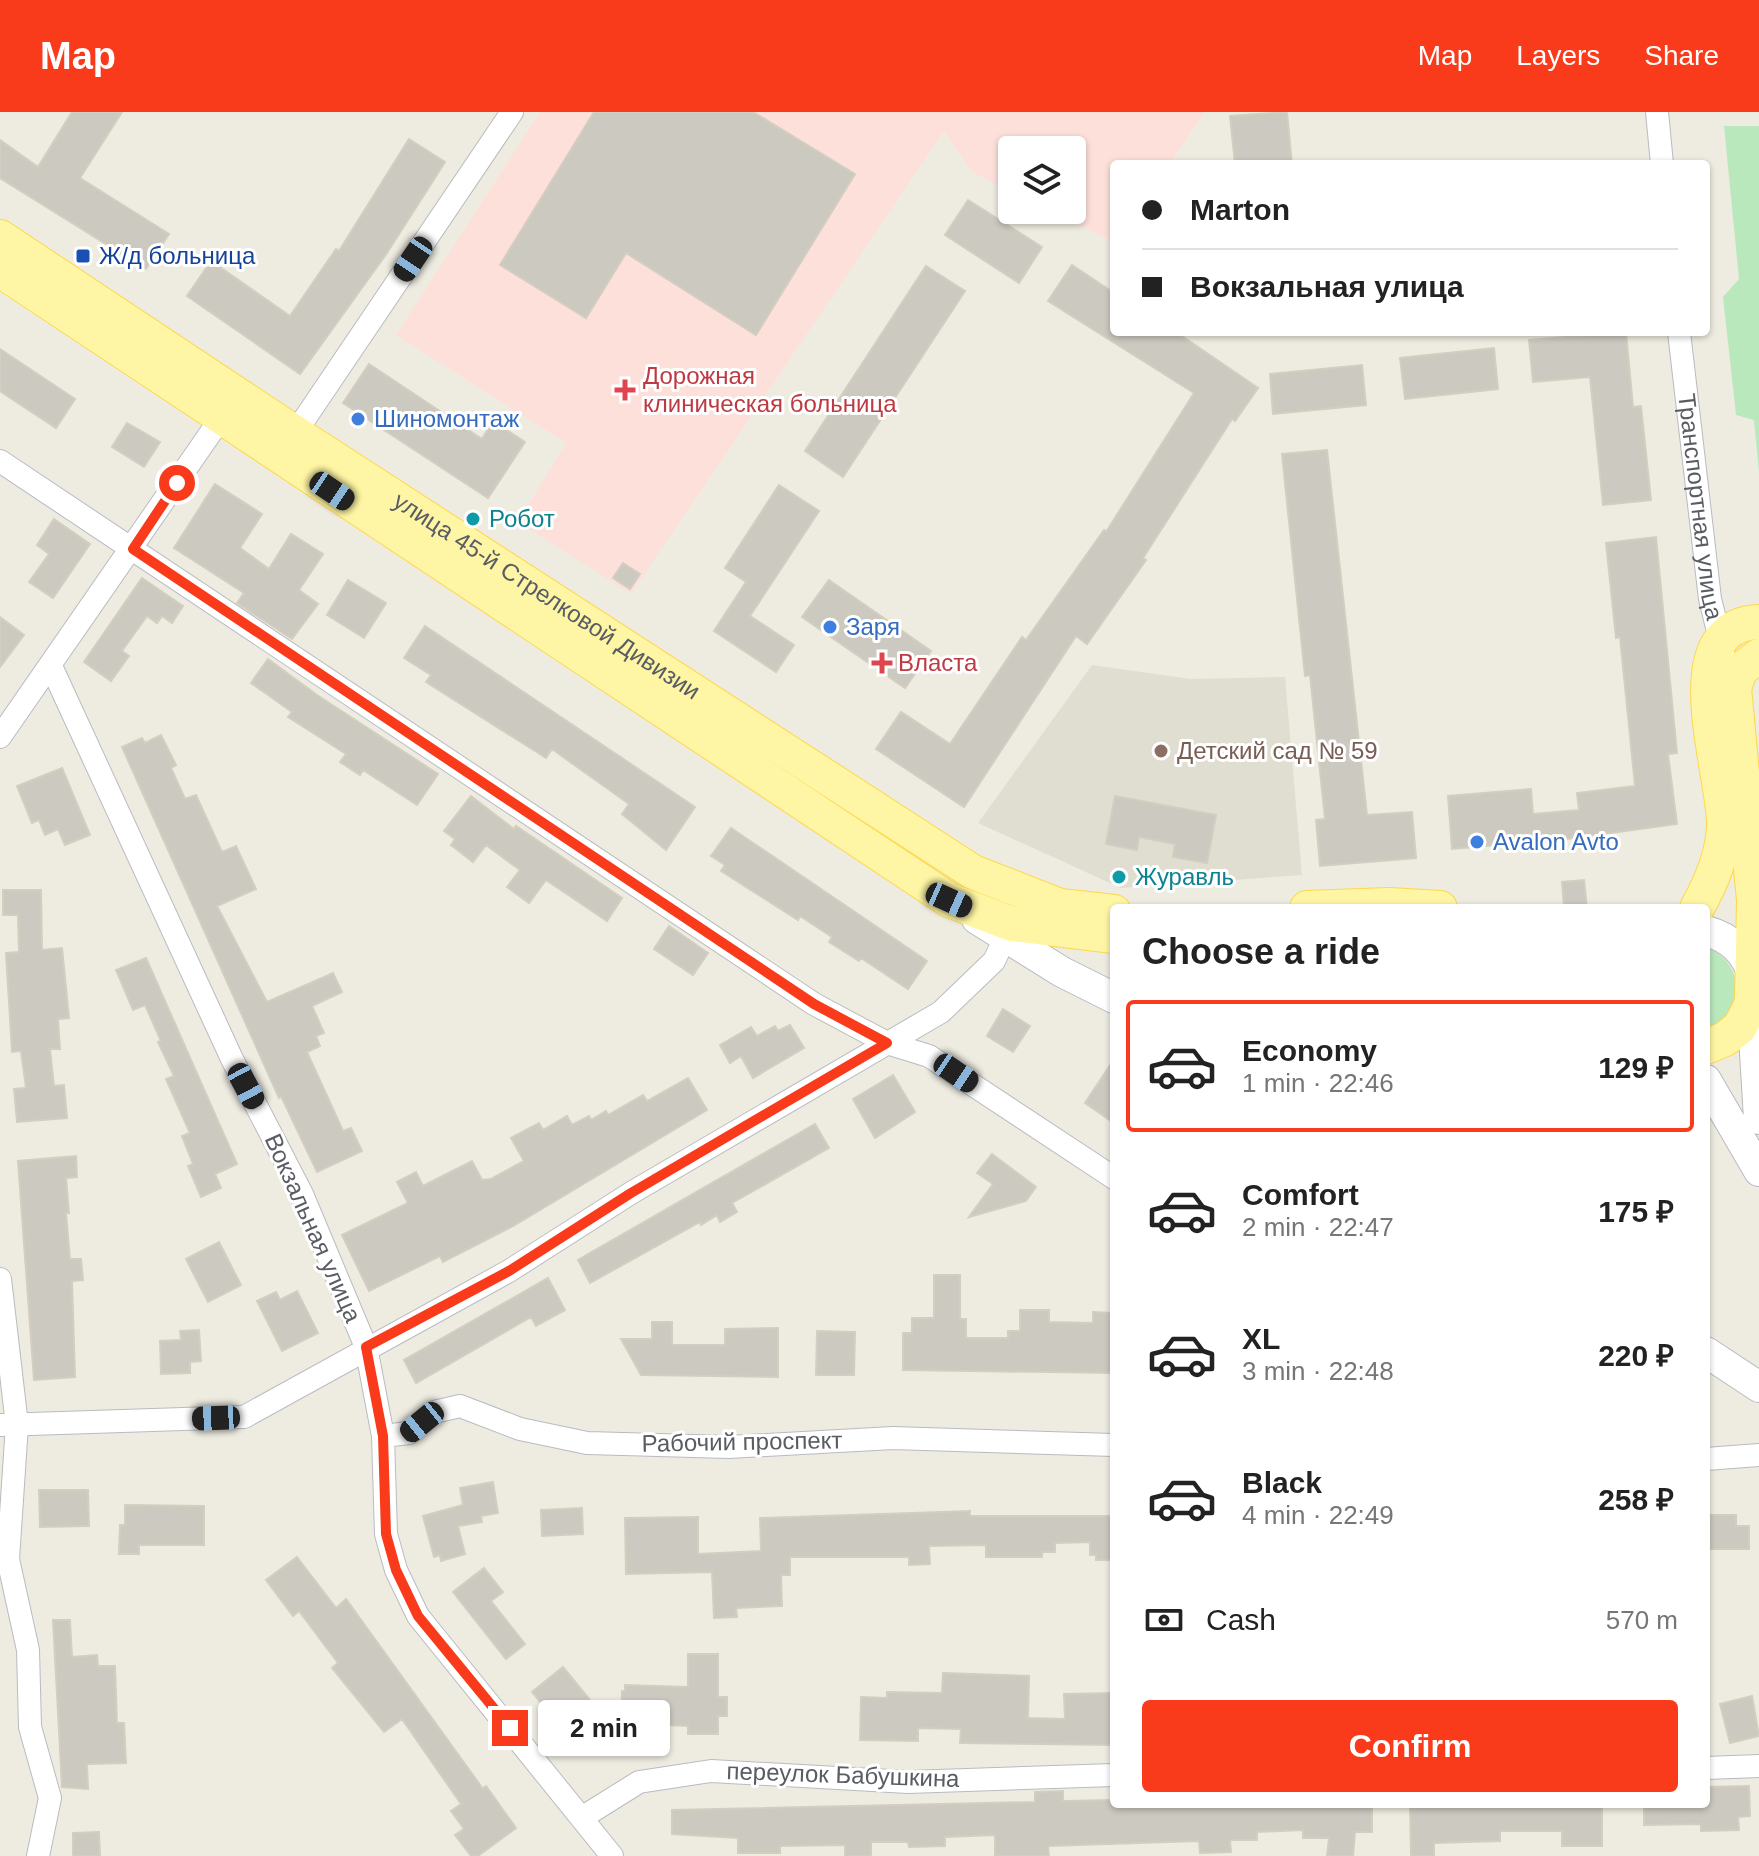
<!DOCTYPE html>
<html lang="en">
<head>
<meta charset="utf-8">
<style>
	body { margin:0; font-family:Arial,sans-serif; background:#f2f2f2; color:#222; height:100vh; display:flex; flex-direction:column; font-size:30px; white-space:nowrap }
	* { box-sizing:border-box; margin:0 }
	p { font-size:26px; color:#767676 }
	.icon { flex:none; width:44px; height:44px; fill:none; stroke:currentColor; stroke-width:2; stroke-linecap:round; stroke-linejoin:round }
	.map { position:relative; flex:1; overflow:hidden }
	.panel { position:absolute; left:1110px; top:792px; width:600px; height:904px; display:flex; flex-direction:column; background:#fff; border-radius:8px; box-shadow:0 2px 6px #0004 }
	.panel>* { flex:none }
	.top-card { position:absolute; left:1110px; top:48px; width:600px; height:176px; border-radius:8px; box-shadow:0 2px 6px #0004; display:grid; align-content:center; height:176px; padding:0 32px; background:#fff }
	.fabs { position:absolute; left:998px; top:24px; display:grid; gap:16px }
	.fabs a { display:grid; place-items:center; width:88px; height:88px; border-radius:8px; background:#fff; box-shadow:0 2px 6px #0004; font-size:40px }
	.end { position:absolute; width:36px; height:36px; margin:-18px; border:10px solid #f93b1b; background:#fff; box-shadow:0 0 0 4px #fff }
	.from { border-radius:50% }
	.bubble { position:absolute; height:56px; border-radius:8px; background:#fff; box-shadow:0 2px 6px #0004; font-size:26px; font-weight:700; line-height:56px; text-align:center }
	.car { position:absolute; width:24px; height:48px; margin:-24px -12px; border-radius:10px; box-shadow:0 0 6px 2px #0007; background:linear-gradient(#222 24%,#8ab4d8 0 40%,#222 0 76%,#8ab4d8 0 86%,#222 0) }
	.top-card b { display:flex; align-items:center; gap:28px; height:76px; font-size:30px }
	.top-card b+b { border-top:2px solid #e0e0e0 }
	.top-card i { width:20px; height:20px; background:#222 }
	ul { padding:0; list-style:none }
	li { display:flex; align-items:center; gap:24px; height:132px; margin:0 16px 12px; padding:0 16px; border:4px solid transparent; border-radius:8px }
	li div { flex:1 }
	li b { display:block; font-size:30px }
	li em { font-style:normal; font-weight:700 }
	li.active { border-color:#f93b1b }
	li>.icon { width:72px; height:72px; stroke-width:1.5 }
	h2 { padding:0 32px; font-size:36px; line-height:96px }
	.pay { display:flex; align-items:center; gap:20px; height:88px; padding:0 32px; font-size:30px }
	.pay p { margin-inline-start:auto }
	.action { display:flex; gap:16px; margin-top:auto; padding:16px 32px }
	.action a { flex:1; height:92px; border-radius:8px; background:#f93b1b; color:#fff; font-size:32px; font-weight:700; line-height:92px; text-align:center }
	header { display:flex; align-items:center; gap:48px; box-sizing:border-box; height:112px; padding:0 40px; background:#f93b1b; color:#fff }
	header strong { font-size:38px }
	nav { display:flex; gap:44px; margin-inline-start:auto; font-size:28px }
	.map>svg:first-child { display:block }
</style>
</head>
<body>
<header>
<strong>Map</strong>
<nav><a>Map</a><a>Layers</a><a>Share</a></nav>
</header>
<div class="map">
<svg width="1759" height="1744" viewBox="0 0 1759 1744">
	<rect width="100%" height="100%" fill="#eeece1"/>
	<!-- education -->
	<path fill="#e0ded1" d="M 1092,553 L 1191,567 L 1285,565 L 1302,763 L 1121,776 L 978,711 Z"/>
	<!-- medical -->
	<path fill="#fde0da" d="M 540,0 L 1204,0 L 1170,52 L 1114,52 L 1114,130 L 1049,98 L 1072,98 L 1072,38 L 1012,38 L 1012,80 L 972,60 L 944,19 L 631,482 L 518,410 L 566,331 L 396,223 Z"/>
	<!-- green -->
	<path fill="#bae8bd" d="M 1724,14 L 1759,14 L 1759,361 L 1754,308 L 1736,303 L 1723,185 L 1739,167 Z
		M 1706,836 C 1746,848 1747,906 1706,917 Z"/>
	<!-- building -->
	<path fill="#cbc9c0" stroke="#d3cebf" stroke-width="2" d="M 72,0 L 122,0 L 80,66 L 169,122 L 146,157 L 0,66 L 0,28 L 38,55 Z
		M 594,0 L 753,0 L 855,62 L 756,223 L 626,141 L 586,206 L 500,153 Z
		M 1287,0 L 1292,52 L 1235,52 L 1230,4 Z
		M 409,27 L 445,50 L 387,141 L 300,262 L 187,184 L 211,149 L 290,204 L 336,137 L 339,139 Z
		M 968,88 L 1042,135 L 1019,171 L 945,123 Z
		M 1072,153 L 1114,181 L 1114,220 L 1176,220 L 1258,276 L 1235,309 L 1232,307 L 1143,446 L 1146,448 L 1087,532 L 1076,524 L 964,695 L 876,637 L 901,600 L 950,632 L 1022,525 L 1026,528 L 1104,418 L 1106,420 L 1194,281 L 1048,189 Z
		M 926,154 L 965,179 L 843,365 L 805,339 Z
		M 1626,220 L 1633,295 L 1641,294 L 1651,388 L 1603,393 L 1590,265 L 1533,270 L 1529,228 Z
		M 1494,236 L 1498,277 L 1405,287 L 1400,246 Z
		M 0,237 L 75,287 L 56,316 L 0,279 Z
		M 369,252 L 482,327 L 493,309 L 525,330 L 488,386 L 343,291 Z
		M 1362,253 L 1366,293 L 1273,302 L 1270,262 Z
		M 127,311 L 160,330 L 144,355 L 112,335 Z
		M 1327,338 L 1367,703 L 1412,700 L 1416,746 L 1320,754 L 1316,708 L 1325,707 L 1310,563 L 1305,564 L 1282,342 Z
		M 215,372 L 262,402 L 240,436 L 269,457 L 291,422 L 323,442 L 299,478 L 318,492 L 292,527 L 237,491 L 244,481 L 174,436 Z
		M 779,373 L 819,399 L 750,504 L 794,533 L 776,560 L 714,519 L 746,470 L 725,456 Z
		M 54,407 L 90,432 L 53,486 L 29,470 L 49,442 L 37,433 Z
		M 1656,425 L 1677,641 L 1668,642 L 1677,712 L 1567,727 L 1452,737 L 1448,684 L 1531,677 L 1533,702 L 1579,698 L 1577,681 L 1635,674 L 1620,525 L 1616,526 L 1606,431 Z
		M 623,451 L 640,462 L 630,477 L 613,466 Z
		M 142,466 L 183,494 L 172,511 L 162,504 L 157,511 L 147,504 L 122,539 L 129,544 L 111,569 L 84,550 Z
		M 348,468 L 386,491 L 364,526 L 327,503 Z
		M 829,468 L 931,539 L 905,576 L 802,505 Z
		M 0,505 L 24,523 L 0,555 Z
		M 425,514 L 695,695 L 666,738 L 622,702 L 629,692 L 552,637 L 546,646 L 426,570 L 431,563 L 404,546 Z
		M 268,547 L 317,583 L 438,662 L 417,693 L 363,658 L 360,663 L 340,650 L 346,642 L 288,605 L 292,600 L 251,571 Z
		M 161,623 L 176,653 L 171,656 L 185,687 L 196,683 L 222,740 L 236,734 L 256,777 L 217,794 L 267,890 L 333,861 L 342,880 L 312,894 L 324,921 L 316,924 L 320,934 L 307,940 L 343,1019 L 351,1016 L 362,1039 L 317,1060 L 281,984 L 279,986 L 122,635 L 142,626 L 145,631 Z
		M 62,656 L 90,723 L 65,733 L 58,717 L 45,723 L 39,708 L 32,711 L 17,674 Z
		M 471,684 L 514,717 L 516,714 L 622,786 L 607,809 L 546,768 L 529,791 L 507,775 L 520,758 L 486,733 L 473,750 L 451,733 L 455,727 L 444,719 Z
		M 1115,684 L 1216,703 L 1207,751 L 1173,745 L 1175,732 L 1139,725 L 1137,738 L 1106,732 Z
		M 731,716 L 927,849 L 908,877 L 861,846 L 859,849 L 829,830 L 832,825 L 800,804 L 798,808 L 721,759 L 725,753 L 711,744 Z
		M 1584,768 L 1587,796 L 1564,796 L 1562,770 Z
		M 3,778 L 41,778 L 42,838 L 62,836 L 69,906 L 58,907 L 60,937 L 50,937 L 54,974 L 64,973 L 67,1006 L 17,1010 L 14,977 L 26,976 L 21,939 L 12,940 L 6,841 L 19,840 L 18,803 L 3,803 Z
		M 669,814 L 708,841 L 693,863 L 654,837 Z
		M 146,846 L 237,1052 L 215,1062 L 221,1076 L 201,1085 L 188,1054 L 193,1052 L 182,1024 L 190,1021 L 166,967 L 174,964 L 158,930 L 161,929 L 145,893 L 133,898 L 116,858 Z
		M 1003,897 L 1030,914 L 1013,940 L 987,924 Z
		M 790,913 L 804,936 L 753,966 L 741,944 L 730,951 L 720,933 L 751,915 L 757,924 L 775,914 L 778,919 Z
		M 1114,947 L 1114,1011 L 1085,991 Z
		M 893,963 L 915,1000 L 875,1026 L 853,987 Z
		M 688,966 L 707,998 L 515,1113 L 443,1150 L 440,1144 L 369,1179 L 342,1123 L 408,1091 L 397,1070 L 416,1060 L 423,1074 L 472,1049 L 482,1068 L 491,1067 L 524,1049 L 511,1026 L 539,1011 L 543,1018 L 567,1004 L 572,1013 L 589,1004 L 591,1008 L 606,999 L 608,1003 L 643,983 L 647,989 Z
		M 815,1012 L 829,1036 L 732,1091 L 737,1100 L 720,1110 L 717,1103 L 701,1113 L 700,1110 L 590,1171 L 578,1148 Z
		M 992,1042 L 1036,1075 L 1026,1089 L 969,1105 L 993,1072 L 977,1061 Z
		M 76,1044 L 77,1065 L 66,1066 L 69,1101 L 66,1101 L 70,1147 L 81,1147 L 83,1168 L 72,1169 L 75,1265 L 34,1268 L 18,1049 Z
		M 219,1130 L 241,1173 L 208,1190 L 186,1147 Z
		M 934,1163 L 960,1163 L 960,1207 L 966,1207 L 966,1226 L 1008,1226 L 1008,1219 L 1020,1219 L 1020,1198 L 1049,1198 L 1049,1210 L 1093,1211 L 1093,1200 L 1114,1201 L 1114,1261 L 903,1258 L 903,1221 L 912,1221 L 912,1206 L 934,1206 Z
		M 548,1166 L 565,1198 L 536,1214 L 531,1205 L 416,1271 L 404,1248 Z
		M 297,1179 L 318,1221 L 282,1239 L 257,1189 L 276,1180 L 280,1188 Z
		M 652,1210 L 672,1210 L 672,1233 L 725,1233 L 725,1217 L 778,1216 L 778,1265 L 641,1263 L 621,1227 L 652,1227 Z
		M 199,1218 L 201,1249 L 190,1250 L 190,1261 L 161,1262 L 160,1229 L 181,1228 L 180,1219 Z
		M 817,1219 L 855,1220 L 854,1263 L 816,1263 Z
		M 493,1370 L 498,1401 L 481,1404 L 482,1410 L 458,1414 L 465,1442 L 441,1449 L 440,1443 L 434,1445 L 423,1404 L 463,1393 L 460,1376 Z
		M 39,1378 L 88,1378 L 89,1414 L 40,1415 Z
		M 125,1393 L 204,1394 L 204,1433 L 139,1433 L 139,1442 L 119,1442 L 120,1413 L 125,1413 Z
		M 582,1396 L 583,1422 L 542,1424 L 541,1398 Z
		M 970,1399 L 970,1404 L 1114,1404 L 1114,1448 L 1096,1448 L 1096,1443 L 1090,1443 L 1090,1430 L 1055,1431 L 1055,1440 L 1042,1440 L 1042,1445 L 986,1445 L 986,1433 L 929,1434 L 930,1452 L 909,1453 L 909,1445 L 790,1445 L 790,1463 L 781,1463 L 782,1494 L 736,1496 L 737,1505 L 714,1506 L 712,1460 L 626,1462 L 625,1406 L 698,1405 L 698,1442 L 761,1439 L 760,1406 Z
		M 1706,1403 L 1736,1403 L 1736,1414 L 1749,1414 L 1749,1437 L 1706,1437 Z
		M 297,1445 L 336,1496 L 346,1487 L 483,1677 L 486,1674 L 516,1716 L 478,1744 L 471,1744 L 455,1723 L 464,1717 L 451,1699 L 461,1692 L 402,1607 L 384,1620 L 332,1556 L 338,1551 L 299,1499 L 293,1504 L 266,1468 Z
		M 484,1456 L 503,1480 L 491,1489 L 525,1532 L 506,1547 L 453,1480 Z
		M 53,1508 L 70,1508 L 72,1545 L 97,1543 L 98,1554 L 115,1554 L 117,1611 L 124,1611 L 126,1651 L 87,1652 L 88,1677 L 62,1675 Z
		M 688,1542 L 718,1542 L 718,1585 L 727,1585 L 727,1604 L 718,1604 L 718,1622 L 688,1622 L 688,1614 L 643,1612 L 643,1619 L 621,1619 L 622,1579 L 625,1579 L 625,1573 L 688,1575 Z
		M 563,1555 L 603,1604 L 589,1616 L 584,1609 L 567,1623 L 532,1580 Z
		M 943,1561 L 1029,1564 L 1028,1606 L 1065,1607 L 1064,1582 L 1114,1581 L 1114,1633 L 960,1631 L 961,1617 L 918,1616 L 918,1629 L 860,1628 L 861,1585 L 887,1586 L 887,1580 L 942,1581 Z
		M 1752,1584 L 1759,1624 L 1730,1631 L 1720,1592 Z
		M 1749,1674 L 1750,1704 L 1738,1705 L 1739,1718 L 1701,1719 L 1701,1712 L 1644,1713 L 1644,1692 L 1706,1692 L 1706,1675 Z
		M 1063,1679 L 1063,1689 L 1114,1688 L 1114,1692 L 1372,1692 L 1372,1720 L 1355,1720 L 1353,1744 L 1327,1744 L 1329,1726 L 1303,1726 L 1303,1718 L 1257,1720 L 1257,1728 L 1230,1728 L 1231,1740 L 1200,1741 L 1199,1729 L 1048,1734 L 1049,1744 L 995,1744 L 995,1723 L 945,1725 L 945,1734 L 909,1735 L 908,1730 L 871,1730 L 871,1744 L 845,1744 L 845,1733 L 780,1734 L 780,1741 L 738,1741 L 738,1726 L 672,1722 L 672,1698 L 1035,1690 L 1035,1680 Z
		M 1410,1692 L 1602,1692 L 1602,1734 L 1562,1734 L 1562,1719 L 1500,1719 L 1500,1729 L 1434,1731 L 1434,1744 L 1411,1744 Z
		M 99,1720 L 100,1744 L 73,1744 L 73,1721 Z"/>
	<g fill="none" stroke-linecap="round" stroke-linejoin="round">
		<defs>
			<g id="minor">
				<path d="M 1657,0 L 1662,52"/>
				<path id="s1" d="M 1679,220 L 1710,487 L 1723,539"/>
				<path d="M 289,330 L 512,0"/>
				<path d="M 0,349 L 814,892 L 887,931 L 929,944 L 1114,1066"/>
				<path d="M 51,554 L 232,947 L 302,1082 L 366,1235 L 383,1324 L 386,1422 L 396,1458 L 418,1504 L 612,1744"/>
				<path d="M 0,625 L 221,306"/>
				<path d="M 0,1167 L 17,1313 L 8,1447 L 28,1538 L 30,1615 L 50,1686 L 38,1744"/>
				<path d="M 0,1313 L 244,1305 L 509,1159 L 631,1081 L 941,900 L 994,849 L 1011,813"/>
				<path d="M 383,1324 L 409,1321 L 434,1300 L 460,1294 L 520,1317 L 587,1331 L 729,1335 L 893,1326 L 1114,1333"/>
				<path d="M 1706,1347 L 1759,1343"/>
				<path d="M 1706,1656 L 1759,1654"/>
				<path d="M 583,1705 L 639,1670 L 711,1659 L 908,1670 L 1114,1663"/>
			</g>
			<path id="secondary" d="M 977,807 L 1062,860 L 1114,886
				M 1706,819 C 1732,826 1746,841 1754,866
				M 1752,891 L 1759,1007
				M 1706,968 L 1759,1059
				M 1706,1240 L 1759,1275"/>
			<g id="primary">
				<path id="s2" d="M 0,125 L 295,321 L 973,760 L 1060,794 L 1114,800"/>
				<path d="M 0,158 L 949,788 L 1012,812 L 1114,824"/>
				<path d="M 1307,796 L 1389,793 L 1440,796"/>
				<path d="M 1697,796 C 1711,771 1723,744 1724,714 C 1725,660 1670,513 1759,510"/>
				<path d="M 1706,935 L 1725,927 L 1740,915 L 1752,891 L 1754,788 L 1734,576 L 1740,558 L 1759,544"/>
			</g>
		</defs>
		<!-- minor casing -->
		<use href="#minor" stroke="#b9bbc1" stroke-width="24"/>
		<!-- secondary casing -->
		<use href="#secondary" stroke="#b7bac1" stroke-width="32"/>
		<!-- primary casing -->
		<use href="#primary" stroke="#ffd749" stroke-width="36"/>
		<!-- minor -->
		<use href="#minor" stroke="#fff" stroke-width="22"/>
		<!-- secondary -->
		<use href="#secondary" stroke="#fff" stroke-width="30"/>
		<!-- primary -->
		<use href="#primary" stroke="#fff6a5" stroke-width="34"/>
	</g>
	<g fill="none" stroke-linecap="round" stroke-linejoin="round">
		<!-- route -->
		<path stroke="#f93b1b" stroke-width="10" d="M 177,371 L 133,437 L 814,892 L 887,931 L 631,1081 L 509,1159 L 366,1235 L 383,1324 L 386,1422 L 396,1458 L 418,1504 L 510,1616"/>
	</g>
	<!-- markers -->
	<rect fill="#1a4fb4" stroke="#fff" stroke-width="3" x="75" y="136" width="16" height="16" rx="4"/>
	<g fill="#e0444e" stroke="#fff" stroke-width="3">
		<path d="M621 266h8v8h8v8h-8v8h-8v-8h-8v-8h8z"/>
		<path d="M878 539h8v8h8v8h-8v8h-8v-8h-8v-8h8z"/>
	</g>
	<g fill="#3f7fe0" stroke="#fff" stroke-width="3">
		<circle cx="358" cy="307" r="8"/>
		<circle cx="830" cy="515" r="8"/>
		<circle cx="1477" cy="730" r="8"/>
	</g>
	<g fill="#0f9aa8" stroke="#fff" stroke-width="3">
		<circle cx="473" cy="407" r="8"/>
		<circle cx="1119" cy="765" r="8"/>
	</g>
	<circle fill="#8d6e63" stroke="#fff" stroke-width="3" cx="1161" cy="639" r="8"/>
	<g text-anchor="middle" stroke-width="6" stroke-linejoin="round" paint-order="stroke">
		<!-- transit labels -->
		<g font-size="24" fill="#164399" stroke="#fff" text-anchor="start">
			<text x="99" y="152">Ж/д больница</text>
		</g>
		<!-- health labels -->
		<g font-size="24" fill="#be3a42" stroke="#fff" text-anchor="start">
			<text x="643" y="272">Дорожная<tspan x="643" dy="28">клиническая больница</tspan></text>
			<text x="898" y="559">Власта</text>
		</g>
		<!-- shop labels -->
		<g font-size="24" fill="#366cbe" stroke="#fff" text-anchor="start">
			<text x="374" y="315">Шиномонтаж</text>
			<text x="846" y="523">Заря</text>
			<text x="1493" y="738">Avalon Avto</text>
		</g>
		<!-- street labels -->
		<g font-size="24" fill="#595d63" stroke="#fff">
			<text dy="8" stroke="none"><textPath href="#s1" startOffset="176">Транспортная улица</textPath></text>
			<text dy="8" stroke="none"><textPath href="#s2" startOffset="654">улица 45-й Стрелковой Дивизии</textPath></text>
			<text transform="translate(313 1116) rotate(66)" y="8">Вокзальная улица</text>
			<text transform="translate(742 1330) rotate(-1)" y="8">Рабочий проспект</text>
			<text transform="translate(843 1663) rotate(2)" y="8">переулок Бабушкина</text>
		</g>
		<!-- culture labels -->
		<g font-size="24" fill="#0d838f" stroke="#fff" text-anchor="start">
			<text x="489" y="415">Робот</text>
			<text x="1135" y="773">Журавль</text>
		</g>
		<!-- education labels -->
		<g font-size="24" fill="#785e54" stroke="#fff" text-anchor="start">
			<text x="1177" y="647">Детский сад № 59</text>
		</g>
	</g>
</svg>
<div class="fabs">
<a><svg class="icon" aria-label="layers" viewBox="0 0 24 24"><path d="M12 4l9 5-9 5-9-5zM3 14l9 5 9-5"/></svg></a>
</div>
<i class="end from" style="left:177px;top:371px"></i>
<i class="end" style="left:510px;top:1616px"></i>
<div class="bubble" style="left:538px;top:1588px;width:132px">2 min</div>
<i class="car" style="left:413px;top:147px;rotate:214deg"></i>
<i class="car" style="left:332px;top:379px;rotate:124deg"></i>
<i class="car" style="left:949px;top:788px;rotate:114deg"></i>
<i class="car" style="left:956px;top:961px;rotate:124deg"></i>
<i class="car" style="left:246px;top:974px;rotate:152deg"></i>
<i class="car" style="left:216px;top:1306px;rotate:268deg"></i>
<i class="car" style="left:422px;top:1310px;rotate:231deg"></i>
<div class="top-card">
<b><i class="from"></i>Marton</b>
<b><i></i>Вокзальная улица</b>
</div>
<section class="panel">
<h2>Choose a ride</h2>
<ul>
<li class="active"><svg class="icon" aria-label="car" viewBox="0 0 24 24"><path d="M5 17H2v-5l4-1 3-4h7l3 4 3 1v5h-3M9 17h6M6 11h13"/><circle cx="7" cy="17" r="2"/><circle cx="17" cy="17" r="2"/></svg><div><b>Economy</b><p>1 min · 22:46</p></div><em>129 ₽</em></li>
<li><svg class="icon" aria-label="car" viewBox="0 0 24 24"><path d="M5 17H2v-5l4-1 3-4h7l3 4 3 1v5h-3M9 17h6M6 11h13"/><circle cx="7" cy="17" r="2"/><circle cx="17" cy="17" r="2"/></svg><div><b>Comfort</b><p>2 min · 22:47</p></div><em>175 ₽</em></li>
<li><svg class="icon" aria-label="car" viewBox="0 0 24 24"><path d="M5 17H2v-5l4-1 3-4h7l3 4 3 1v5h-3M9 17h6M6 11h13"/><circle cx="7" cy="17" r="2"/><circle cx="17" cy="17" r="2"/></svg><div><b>XL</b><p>3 min · 22:48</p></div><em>220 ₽</em></li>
<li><svg class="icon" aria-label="car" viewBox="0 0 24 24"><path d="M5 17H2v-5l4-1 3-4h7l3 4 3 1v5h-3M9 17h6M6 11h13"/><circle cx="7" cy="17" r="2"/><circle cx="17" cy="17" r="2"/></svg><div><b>Black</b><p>4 min · 22:49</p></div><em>258 ₽</em></li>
</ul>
<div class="pay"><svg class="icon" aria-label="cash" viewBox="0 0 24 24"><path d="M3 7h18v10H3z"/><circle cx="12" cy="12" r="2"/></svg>Cash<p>570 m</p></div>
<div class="action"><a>Confirm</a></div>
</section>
</div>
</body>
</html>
